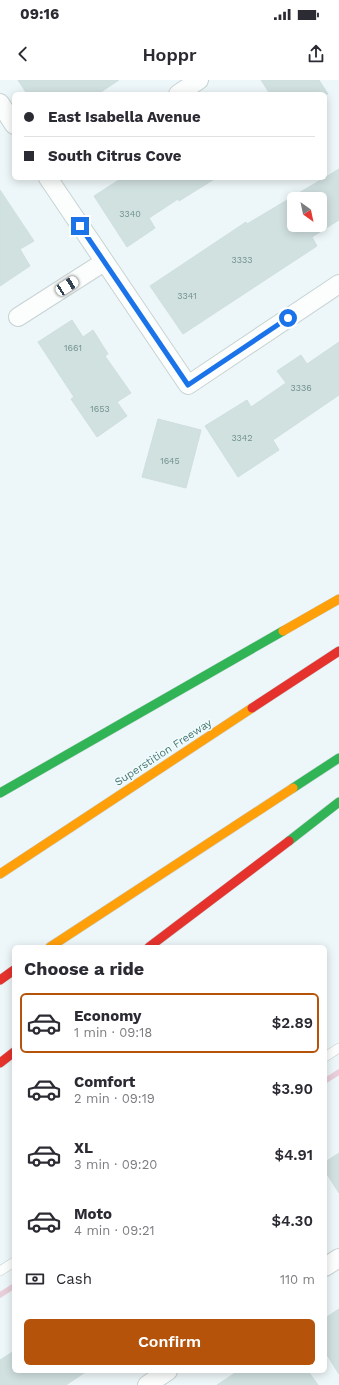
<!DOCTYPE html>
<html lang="en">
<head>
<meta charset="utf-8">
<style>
	body { margin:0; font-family:"Work Sans",sans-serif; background:#f2f2f3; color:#2b2b33; height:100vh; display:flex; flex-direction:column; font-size:15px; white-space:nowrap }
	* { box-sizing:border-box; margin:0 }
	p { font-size:13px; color:#7c7c81 }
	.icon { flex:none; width:22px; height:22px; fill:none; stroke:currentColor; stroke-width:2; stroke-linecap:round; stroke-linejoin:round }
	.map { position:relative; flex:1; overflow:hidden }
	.panel { position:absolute; left:12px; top:865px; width:315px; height:428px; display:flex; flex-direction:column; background:#fff; border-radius:6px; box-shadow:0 2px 10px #0003 }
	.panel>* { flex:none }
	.guide { position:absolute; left:12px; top:12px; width:315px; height:88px; border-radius:6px; box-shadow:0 2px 10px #0003; display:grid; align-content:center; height:88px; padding:0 12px; background:#fff }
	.needle { width:26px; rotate:147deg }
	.fabs { position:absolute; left:287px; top:112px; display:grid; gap:8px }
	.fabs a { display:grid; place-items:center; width:40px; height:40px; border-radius:6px; background:#fff; box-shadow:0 2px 10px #0003; font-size:20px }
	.end { position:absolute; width:18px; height:18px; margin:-9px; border:5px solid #1a73e8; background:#fff; box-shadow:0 0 0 2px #fff }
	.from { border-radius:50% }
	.car { position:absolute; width:12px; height:24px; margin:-12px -6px; border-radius:5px; box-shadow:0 0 3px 1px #0007; background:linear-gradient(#fff 24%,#345 0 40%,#fff 0 76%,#345 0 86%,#fff 0) }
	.guide b { display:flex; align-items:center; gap:14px; height:38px; font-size:15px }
	.guide b+b { border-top:1px solid #e1e1e2 }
	.guide i { width:10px; height:10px; background:#2b2b33 }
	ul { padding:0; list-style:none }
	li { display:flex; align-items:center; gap:12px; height:60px; margin:0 8px 6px; padding:0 4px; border:2px solid transparent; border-radius:6px }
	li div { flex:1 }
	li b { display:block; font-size:15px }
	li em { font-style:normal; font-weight:600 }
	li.active { border-color:#b45309 }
	li>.icon { width:36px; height:36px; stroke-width:1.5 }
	h2 { padding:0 12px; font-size:18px; line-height:48px }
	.pay { display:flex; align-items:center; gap:10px; height:44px; padding:0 12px; font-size:15px }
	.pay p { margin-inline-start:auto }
	.primary-button { display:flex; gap:8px; margin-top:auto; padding:8px 12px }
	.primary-button a { flex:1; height:46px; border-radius:6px; background:#b45309; color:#fff; font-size:16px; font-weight:600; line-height:46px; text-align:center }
	.status { display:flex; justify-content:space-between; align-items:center; height:28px; padding:0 20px; background:#fff; direction:ltr }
	.status svg { height:11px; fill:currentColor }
	header { display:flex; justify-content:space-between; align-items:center; height:52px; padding:0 12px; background:#fff; font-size:18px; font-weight:600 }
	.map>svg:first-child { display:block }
</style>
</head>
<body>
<div class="status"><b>09:16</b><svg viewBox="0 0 49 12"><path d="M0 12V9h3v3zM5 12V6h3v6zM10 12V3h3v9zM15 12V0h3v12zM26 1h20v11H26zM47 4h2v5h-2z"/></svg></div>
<header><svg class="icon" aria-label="back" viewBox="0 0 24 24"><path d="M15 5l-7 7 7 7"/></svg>Hoppr<svg class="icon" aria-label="share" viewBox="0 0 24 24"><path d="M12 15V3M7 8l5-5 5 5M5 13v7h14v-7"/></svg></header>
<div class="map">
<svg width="339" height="1305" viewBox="0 0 339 1305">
	<rect width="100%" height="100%" fill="#edf6f8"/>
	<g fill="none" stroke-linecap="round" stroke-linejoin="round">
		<!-- stream -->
		<path stroke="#e7ced8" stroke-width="5.5" d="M 325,1001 L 339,992
			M 0,1215 L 14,1206"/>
	</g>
	<!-- building -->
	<path fill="#d1e1e0" stroke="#cfdfdf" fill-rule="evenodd" d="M 18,0 L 119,0 L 98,14 L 27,14 Z
		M 261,0 L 319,0 L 328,14 L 270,14 Z
		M 339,89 L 339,140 L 312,157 L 317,166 L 183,254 L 150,206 L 246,142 L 247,144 ZM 294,119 L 320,119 L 320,145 L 294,145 Z
		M 122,98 L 216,98 L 179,121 L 178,119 L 149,138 L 155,148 L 127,167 L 94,116 Z
		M 0,110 L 34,161 L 20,169 L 30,186 L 0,206 Z
		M 72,240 L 83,257 L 93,250 L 108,274 L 105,276 L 131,313 L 117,322 L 127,336 L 97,357 L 71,319 L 74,317 L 38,262 Z
		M 339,262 L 339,315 L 273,360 L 279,370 L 238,397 L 205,346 L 247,320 L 251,327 L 286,303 L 277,291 L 301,275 L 307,284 Z
		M 158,339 L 201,350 L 186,408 L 142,397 Z
		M 339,1073 L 339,1113 L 325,1091 L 325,1082 Z
		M 339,1229 L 339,1294 L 325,1272 L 325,1238 Z
		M 14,1271 L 14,1291 L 87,1291 L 66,1305 L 0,1305 L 0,1280 Z
		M 238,1291 L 308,1291 L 318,1305 L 217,1305 Z"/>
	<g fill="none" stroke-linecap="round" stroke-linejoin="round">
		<defs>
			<path id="lane" d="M 325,977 L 339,968
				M 0,1191 L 14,1182"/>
			<path id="street" d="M 178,14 L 199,0
				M 0,23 L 14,45
				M 48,98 L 188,305 L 339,204
				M 18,237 L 104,182
				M 325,1187 L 339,1178
				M 147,1305 L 168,1291"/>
			<path id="fast" d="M 293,708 L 339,678
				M 0,713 L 283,551
				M 289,761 L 339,722"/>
			<path id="slow" d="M 283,551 L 339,519
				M 0,794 L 252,628
				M 50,867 L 293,708"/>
			<path id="jam" d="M 252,628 L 339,571
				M 149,867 L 289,761
				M 0,900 L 14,890
				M 0,983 L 14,972"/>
		</defs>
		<!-- lane casing -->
		<use href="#lane" stroke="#c8d3d4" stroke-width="10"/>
		<!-- street casing -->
		<use href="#street" stroke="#c8d3d4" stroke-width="20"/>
		<!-- fast casing -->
		<use href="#fast" stroke="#c7d5d5" stroke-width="10"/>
		<!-- slow casing -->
		<use href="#slow" stroke="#c7d5d5" stroke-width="10"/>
		<!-- jam casing -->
		<use href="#jam" stroke="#c7d5d5" stroke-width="10"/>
		<!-- lane -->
		<use href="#lane" stroke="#fcfefe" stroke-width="9"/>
		<!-- street -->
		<use href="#street" stroke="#fcfefe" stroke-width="18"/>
		<!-- fast -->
		<use href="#fast" stroke="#30b455" stroke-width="9"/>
		<!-- slow -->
		<use href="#slow" stroke="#ff9f0a" stroke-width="9"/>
		<!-- jam -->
		<use href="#jam" stroke="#e5322d" stroke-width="9"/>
	</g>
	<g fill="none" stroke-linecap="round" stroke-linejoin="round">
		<!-- route -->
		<path stroke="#1a73e8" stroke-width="5" d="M 80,146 L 188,305 L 288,238"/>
	</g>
	<g text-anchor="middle" stroke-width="3" stroke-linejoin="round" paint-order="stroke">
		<!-- number labels -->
		<g font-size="9" fill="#71928e">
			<text x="130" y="137">3340</text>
			<text x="242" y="183">3333</text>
			<text x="187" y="219">3341</text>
			<text x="73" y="271">1661</text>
			<text x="301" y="311">3336</text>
			<text x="100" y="332">1653</text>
			<text x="242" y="361">3342</text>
			<text x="170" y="384">1645</text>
		</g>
		<!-- street labels -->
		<g font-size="11" fill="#4d7570" stroke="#effcfe">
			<text transform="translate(163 672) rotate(-33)" y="4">Superstition Freeway</text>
		</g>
	</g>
</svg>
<div class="fabs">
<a><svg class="needle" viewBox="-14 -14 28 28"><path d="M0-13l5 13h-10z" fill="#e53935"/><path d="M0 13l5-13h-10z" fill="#7c7c81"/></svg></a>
</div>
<i class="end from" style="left:288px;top:238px"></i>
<i class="end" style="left:80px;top:146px"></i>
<i class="car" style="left:67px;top:206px;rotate:57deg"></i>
<div class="guide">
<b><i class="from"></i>East Isabella Avenue</b>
<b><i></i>South Citrus Cove</b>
</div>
<section class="panel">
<h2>Choose a ride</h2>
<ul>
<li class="active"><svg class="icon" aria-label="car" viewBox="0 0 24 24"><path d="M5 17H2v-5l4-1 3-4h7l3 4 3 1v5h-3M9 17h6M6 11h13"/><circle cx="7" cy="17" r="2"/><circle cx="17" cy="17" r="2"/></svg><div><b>Economy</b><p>1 min · 09:18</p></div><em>$2.89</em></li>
<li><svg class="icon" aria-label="car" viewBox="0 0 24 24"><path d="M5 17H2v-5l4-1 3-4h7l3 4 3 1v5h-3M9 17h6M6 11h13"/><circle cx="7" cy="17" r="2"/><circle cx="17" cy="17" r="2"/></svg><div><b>Comfort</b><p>2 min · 09:19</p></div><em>$3.90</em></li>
<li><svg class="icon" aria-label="car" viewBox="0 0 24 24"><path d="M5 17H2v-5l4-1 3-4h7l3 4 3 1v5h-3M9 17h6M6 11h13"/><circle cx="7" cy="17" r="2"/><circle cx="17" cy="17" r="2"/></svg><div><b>XL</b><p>3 min · 09:20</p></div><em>$4.91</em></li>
<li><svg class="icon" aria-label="car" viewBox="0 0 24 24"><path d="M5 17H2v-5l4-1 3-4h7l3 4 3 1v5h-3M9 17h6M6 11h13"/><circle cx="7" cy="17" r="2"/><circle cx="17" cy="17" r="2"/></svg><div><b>Moto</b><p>4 min · 09:21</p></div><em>$4.30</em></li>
</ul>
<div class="pay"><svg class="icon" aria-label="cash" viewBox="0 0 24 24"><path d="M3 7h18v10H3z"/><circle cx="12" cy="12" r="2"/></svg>Cash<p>110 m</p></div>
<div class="primary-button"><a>Confirm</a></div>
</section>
</div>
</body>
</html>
